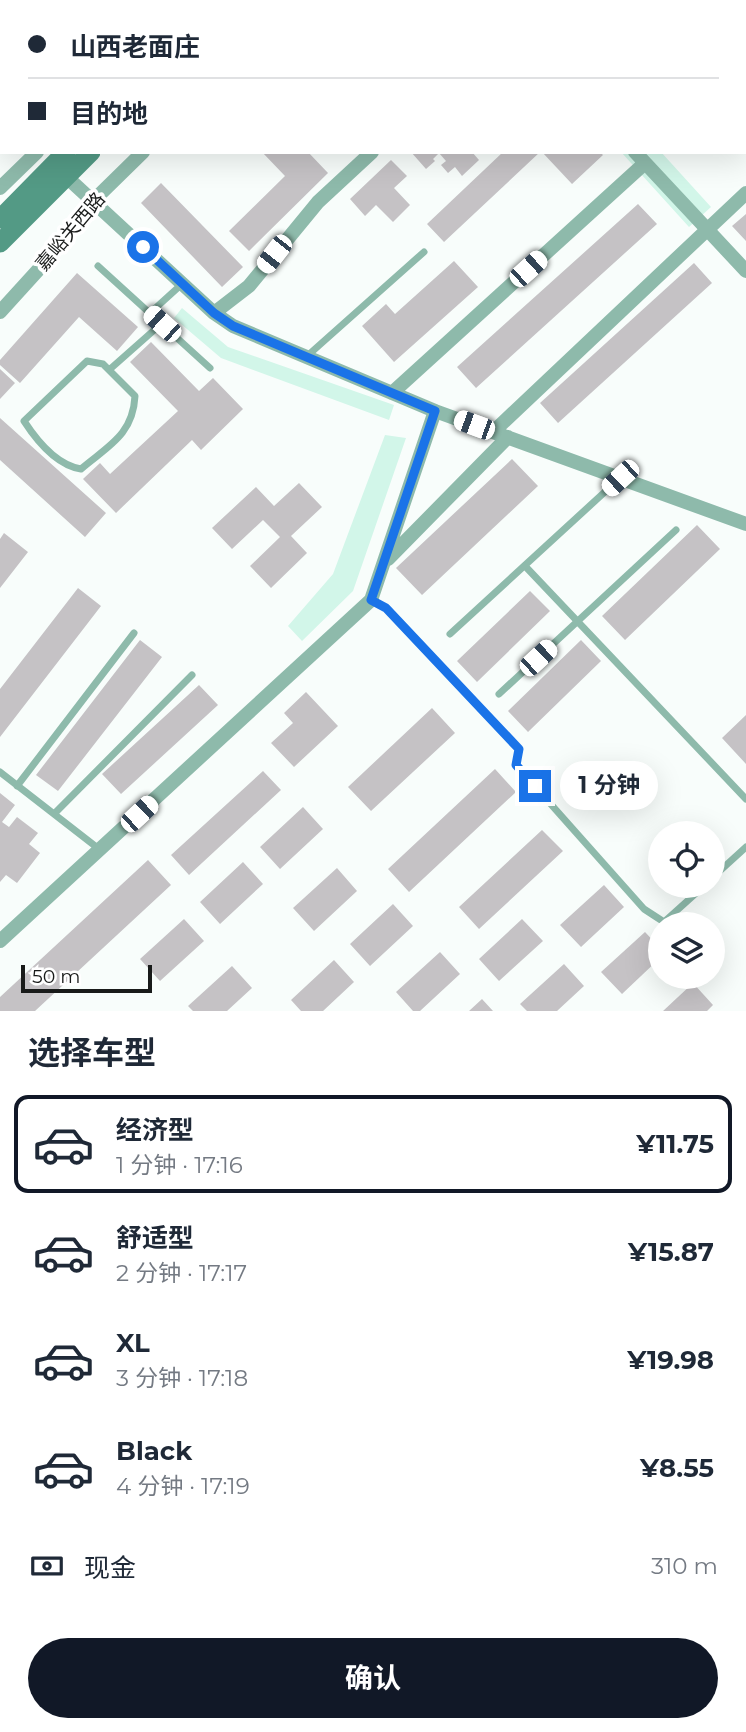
<!DOCTYPE html>
<html lang="zh">
<head>
<meta charset="utf-8">
<style>
	body { margin:0; font-family:Montserrat,"Noto Sans SC",sans-serif; background:#f2f2f3; color:#1f2937; height:100vh; display:flex; flex-direction:column; font-size:26px; white-space:nowrap }
	* { box-sizing:border-box; margin:0 }
	p { font-size:23px; color:#747a83 }
	.icon { flex:none; width:38px; height:38px; fill:none; stroke:currentColor; stroke-width:2; stroke-linecap:round; stroke-linejoin:round }
	.map { position:relative; height:1011px; overflow:hidden }
	.drawer { display:flex; flex-direction:column; background:#fff; flex:1 }
	.drawer>* { flex:none }
	.banner { position:absolute; left:0px; top:0px; width:747px; height:154px; box-shadow:0 7px 28px #0002; display:grid; align-content:center; height:154px; padding:0 28px; background:#fff }
	.controls { position:absolute; left:648px; top:821px; display:grid; gap:14px }
	.controls a { display:grid; place-items:center; width:77px; height:77px; border-radius:50%; background:#fff; box-shadow:0 7px 28px #0002; font-size:35px }
	.scale { position:absolute; left:21px; bottom:18px; width:131px; box-sizing:border-box; padding-left:7px; border:4px solid #191b1a; border-top:0; font-size:19px; line-height:24px; white-space:nowrap; color:#191b1a; -webkit-text-stroke:5px #fff; paint-order:stroke }
	.end { position:absolute; width:32px; height:32px; margin:-16px; border:9px solid #1a73e8; background:#fff; box-shadow:0 0 0 4px #fff }
	.from { border-radius:50% }
	.bubble { position:absolute; height:49px; border-radius:24px; background:#fff; box-shadow:0 7px 28px #0002; font-size:23px; font-weight:700; line-height:49px; text-align:center }
	.car { position:absolute; width:21px; height:42px; margin:-21px -10px; border-radius:9px; box-shadow:0 0 5px 2px #0007; background:linear-gradient(#fff 24%,#345 0 40%,#fff 0 76%,#345 0 86%,#fff 0) }
	.banner b { display:flex; align-items:center; gap:24px; height:66px; font-size:26px }
	.banner b+b { border-top:2px solid #e0e1e3 }
	.banner i { width:18px; height:18px; background:#1f2937 }
	ul { padding:0; list-style:none }
	li { display:flex; align-items:center; gap:21px; height:98px; margin:0 14px 10px; padding:0 14px; border:4px solid transparent; border-radius:14px }
	li div { flex:1 }
	li b { display:block; font-size:26px }
	li em { font-style:normal; font-weight:700 }
	li.selected { border-color:#111827 }
	li>.icon { width:63px; height:63px; stroke-width:1.5 }
	h2 { padding:0 28px; font-size:32px; line-height:84px }
	.pay { display:flex; align-items:center; gap:18px; height:77px; padding:0 28px; font-size:26px }
	.pay p { margin-inline-start:auto }
	.button { display:flex; gap:14px; margin-top:auto; padding:14px 28px }
	.button a { flex:1; height:80px; border-radius:42px; background:#111827; color:#fff; font-size:28px; font-weight:700; line-height:80px; text-align:center }
	.map>svg:first-child { display:block }
</style>
</head>
<body>
<div class="map">
<svg width="746" height="1011" viewBox="0 0 746 1011">
	<rect width="100%" height="100%" fill="#f8fdfb"/>
	<!-- green -->
	<path fill="#d2f6e9" d="M 621,152 L 661,152 L 711,207 L 689,227 Z
		M 182,308 L 228,347 L 394,405 L 389,420 L 221,358 L 174,318 Z
		M 385,435 L 406,438 L 353,591 L 302,641 L 288,626 L 333,574 Z"/>
	<!-- building -->
	<path fill="#c5c2c5" d="M 262,152 L 308,152 L 328,173 L 249,251 L 229,231 L 285,176 Z
		M 411,152 L 472,152 L 479,160 L 462,176 L 455,167 L 448,173 L 441,165 L 446,161 L 439,153 L 433,159 L 435,161 L 426,169 Z
		M 503,152 L 540,152 L 444,242 L 427,224 Z
		M 542,152 L 600,152 L 603,155 L 572,184 Z
		M 391,160 L 407,176 L 394,188 L 410,205 L 393,222 L 376,205 L 365,216 L 350,199 Z
		M 161,183 L 243,267 L 222,287 L 141,203 Z
		M 638,204 L 657,224 L 476,388 L 457,367 Z
		M 746,214 L 746,241 L 732,226 Z
		M 454,261 L 478,287 L 394,362 L 362,326 L 386,304 L 395,314 Z
		M 694,263 L 712,283 L 558,423 L 540,403 Z
		M 77,273 L 138,327 L 117,351 L 79,317 L 20,383 L 0,365 L 0,360 Z
		M 151,342 L 199,391 L 213,378 L 243,409 L 201,450 L 192,440 L 116,513 L 83,479 L 100,463 L 110,474 L 178,411 L 130,362 Z
		M 0,369 L 15,383 L 0,399 Z
		M 0,418 L 106,513 L 85,537 L 0,460 Z
		M 512,459 L 538,486 L 422,595 L 396,568 Z
		M 299,483 L 322,507 L 291,536 L 307,553 L 271,588 L 250,566 L 280,537 L 263,520 L 232,549 L 212,528 L 256,487 L 274,506 Z
		M 697,525 L 720,549 L 625,640 L 602,616 Z
		M 4,533 L 28,552 L 0,588 L 0,539 Z
		M 78,588 L 101,606 L 0,737 L 0,689 Z
		M 530,591 L 550,611 L 477,682 L 457,661 Z
		M 140,640 L 162,657 L 58,791 L 36,775 Z
		M 581,640 L 601,661 L 528,732 L 508,711 Z
		M 199,685 L 218,705 L 121,794 L 102,774 Z
		M 306,692 L 338,726 L 294,767 L 271,743 L 293,723 L 284,713 Z
		M 432,708 L 455,733 L 371,811 L 348,787 Z
		M 746,715 L 746,764 L 722,738 Z
		M 495,769 L 516,792 L 409,892 L 388,869 Z
		M 263,771 L 281,790 L 189,875 L 171,855 Z
		M 0,793 L 15,805 L 2,822 L 9,827 L 17,817 L 38,833 L 29,844 L 40,853 L 17,883 L 6,875 L 0,882 Z
		M 303,807 L 323,829 L 280,869 L 260,847 Z
		M 542,830 L 563,851 L 479,929 L 459,907 Z
		M 148,860 L 171,885 L 35,1011 L 0,1011 L 0,997 Z
		M 243,862 L 263,884 L 220,924 L 200,902 Z
		M 337,868 L 357,891 L 314,931 L 293,908 Z
		M 604,885 L 624,907 L 581,947 L 560,925 Z
		M 393,904 L 413,926 L 370,966 L 350,944 Z
		M 184,919 L 204,941 L 160,981 L 140,959 Z
		M 522,919 L 543,941 L 499,981 L 479,959 Z
		M 645,932 L 660,948 L 660,958 L 622,994 L 601,972 Z
		M 440,952 L 460,974 L 420,1011 L 413,1011 L 396,992 Z
		M 334,960 L 354,982 L 323,1011 L 301,1011 L 291,1000 Z
		M 564,964 L 584,986 L 557,1011 L 527,1011 L 520,1004 Z
		M 232,966 L 252,988 L 227,1011 L 193,1011 L 188,1006 Z
		M 693,983 L 713,1005 L 707,1011 L 663,1011 Z
		M 482,999 L 493,1011 L 469,1011 Z"/>
	<g fill="none" stroke-linecap="round" stroke-linejoin="round">
		<!-- lane -->
		<path stroke="#8ebaab" stroke-width="7" d="M 10,2 L 11,0
			M 0,22 L 2,18
			M 0,93 L 2,94
			M 98,266 L 210,368
			M 150,313 L 182,284
			M 306,357 L 424,252
			M 87,361 L 103,364 L 135,396 C 133,435 108,446 81,469 C 56,465 37,441 24,421 Z
			M 109,370 L 161,324
			M 525,566 L 746,799
			M 371,600 L 386,608 L 519,749 L 516,765 L 644,909 L 664,922 L 704,886
			M 450,634 L 620,478
			M 499,694 L 676,530
			M 0,772 L 99,849
			M 17,786 L 134,633
			M 54,814 L 192,675
			M 712,878 L 746,847"/>
		<!-- street -->
		<path stroke="#8ebaab" stroke-width="14" d="M 218,2 L 220,0
			M 327,2 L 329,0
			M 531,2 L 533,0
			M 635,152 L 746,271
			M 59,170 L 214,313 L 233,326 L 435,411 L 746,524
			M 0,188 L 37,152
			M 0,312 L 59,247 L 93,201 L 143,152
			M 214,313 L 249,286 L 318,202 L 372,152
			M 392,393 L 645,163
			M 493,432 L 746,193
			M 388,559 L 508,437
			M 0,941 L 371,600 L 435,411"/>
		<!-- secondary -->
		<path stroke="#539a85" stroke-width="19" d="M 240,2 L 242,0
			M 274,2 L 276,0
			M 0,219 L 66,152
			M 0,243 L 91,152"/>
	</g>
	<g fill="none" stroke-linecap="round" stroke-linejoin="round">
		<!-- route -->
		<path stroke="#1a73e8" stroke-width="9" d="M 143,247 L 214,313 L 233,326 L 435,411 L 371,600 L 386,608 L 519,749 L 516,765 L 535,786"/>
	</g>
	<g text-anchor="middle" stroke-width="7" stroke-linejoin="round" paint-order="stroke">
		<!-- street labels -->
		<g font-size="19" fill="#191b1a" stroke="#fff">
			<text transform="translate(70 231) rotate(-50)" y="7">嘉峪关西路</text>
		</g>
	</g>
</svg>
<div class="controls">
<a><svg class="icon" aria-label="locate" viewBox="0 0 24 24"><circle cx="12" cy="12" r="6"/><path d="M12 2v4M12 18v4M2 12h4M18 12h4"/></svg></a>
<a><svg class="icon" aria-label="layers" viewBox="0 0 24 24"><path d="M12 4l9 5-9 5-9-5zM3 14l9 5 9-5"/></svg></a>
</div>
<div class="scale">50 m</div>
<i class="end from" style="left:143px;top:247px"></i>
<i class="end" style="left:535px;top:786px"></i>
<div class="bubble" style="left:560px;top:761px;width:98px">1 分钟</div>
<i class="car" style="left:274px;top:254px;rotate:218deg"></i>
<i class="car" style="left:528px;top:269px;rotate:48deg"></i>
<i class="car" style="left:162px;top:324px;rotate:312deg"></i>
<i class="car" style="left:474px;top:425px;rotate:290deg"></i>
<i class="car" style="left:620px;top:478px;rotate:227deg"></i>
<i class="car" style="left:538px;top:658px;rotate:47deg"></i>
<i class="car" style="left:139px;top:814px;rotate:47deg"></i>
<div class="banner">
<b><i class="from"></i>山西老面庄</b>
<b><i></i>目的地</b>
</div>
</div>
<section class="drawer">
<h2>选择车型</h2>
<ul>
<li class="selected"><svg class="icon" aria-label="car" viewBox="0 0 24 24"><path d="M5 17H2v-5l4-1 3-4h7l3 4 3 1v5h-3M9 17h6M6 11h13"/><circle cx="7" cy="17" r="2"/><circle cx="17" cy="17" r="2"/></svg><div><b>经济型</b><p>1 分钟 · 17:16</p></div><em>¥11.75</em></li>
<li><svg class="icon" aria-label="car" viewBox="0 0 24 24"><path d="M5 17H2v-5l4-1 3-4h7l3 4 3 1v5h-3M9 17h6M6 11h13"/><circle cx="7" cy="17" r="2"/><circle cx="17" cy="17" r="2"/></svg><div><b>舒适型</b><p>2 分钟 · 17:17</p></div><em>¥15.87</em></li>
<li><svg class="icon" aria-label="car" viewBox="0 0 24 24"><path d="M5 17H2v-5l4-1 3-4h7l3 4 3 1v5h-3M9 17h6M6 11h13"/><circle cx="7" cy="17" r="2"/><circle cx="17" cy="17" r="2"/></svg><div><b>XL</b><p>3 分钟 · 17:18</p></div><em>¥19.98</em></li>
<li><svg class="icon" aria-label="car" viewBox="0 0 24 24"><path d="M5 17H2v-5l4-1 3-4h7l3 4 3 1v5h-3M9 17h6M6 11h13"/><circle cx="7" cy="17" r="2"/><circle cx="17" cy="17" r="2"/></svg><div><b>Black</b><p>4 分钟 · 17:19</p></div><em>¥8.55</em></li>
</ul>
<div class="pay"><svg class="icon" aria-label="cash" viewBox="0 0 24 24"><path d="M3 7h18v10H3z"/><circle cx="12" cy="12" r="2"/></svg>现金<p>310 m</p></div>
<div class="button"><a>确认</a></div>
</section>
</body>
</html>
